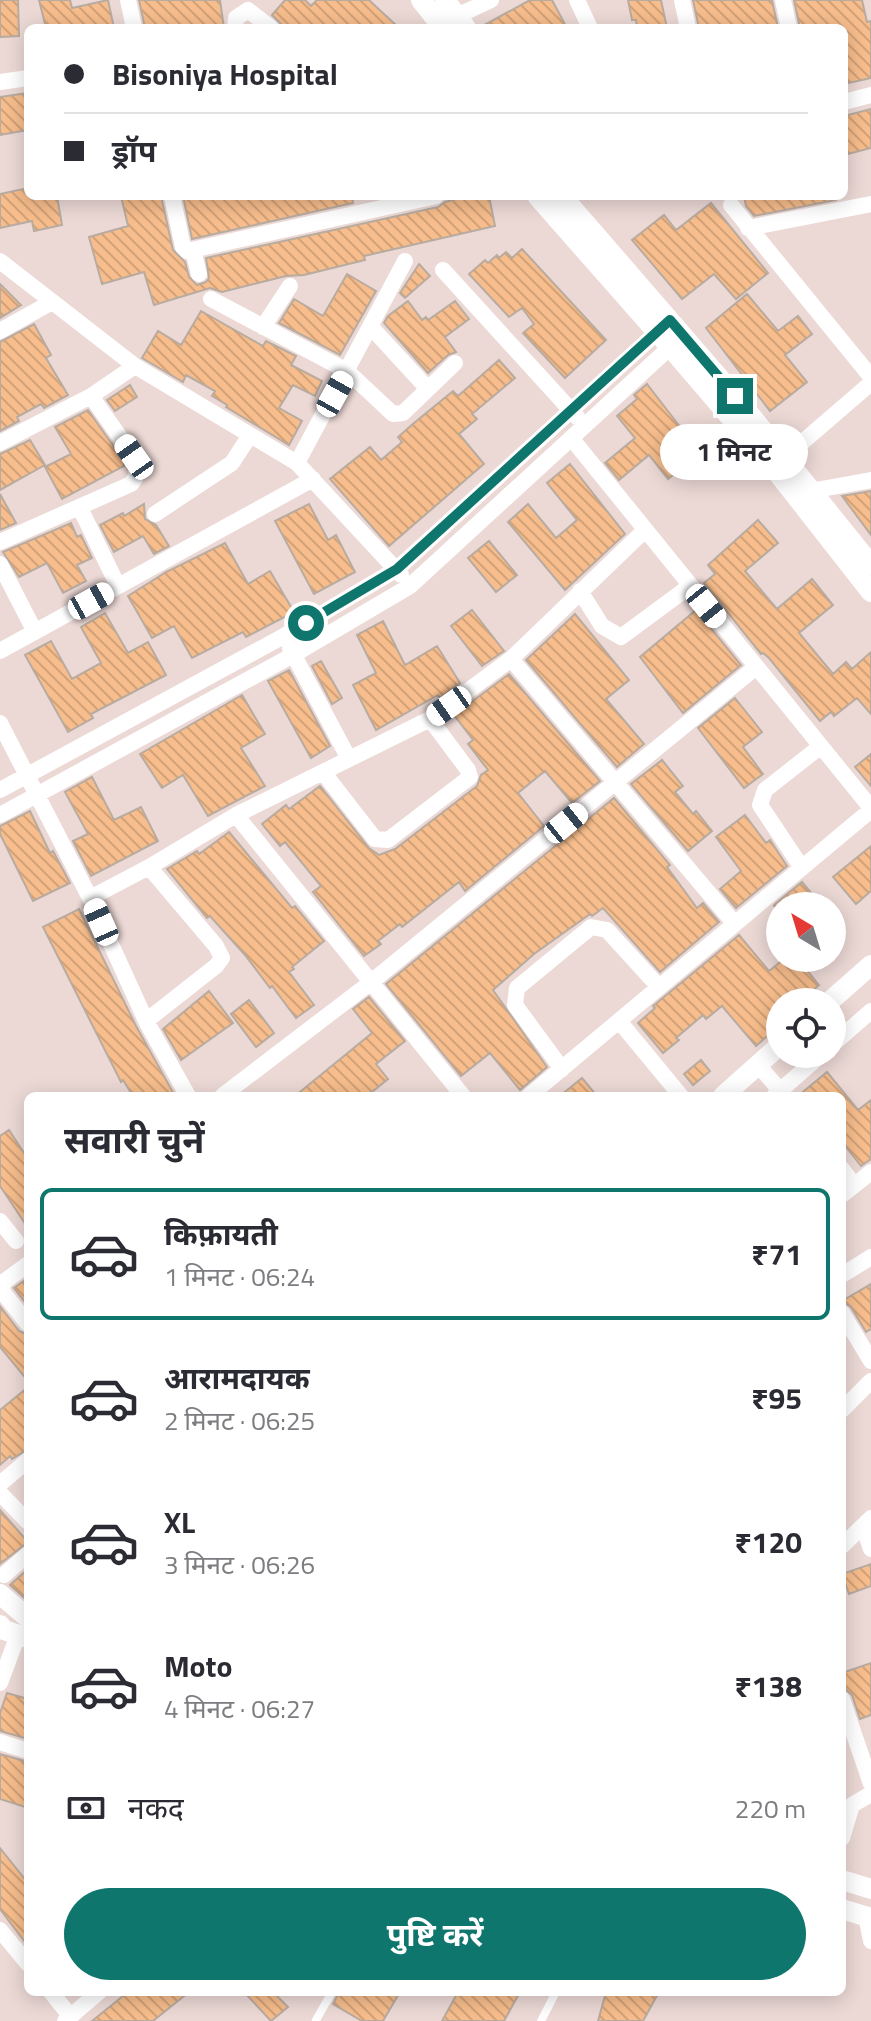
<!DOCTYPE html>
<html lang="hi">
<head>
<meta charset="utf-8">
<style>
	body { margin:0; font-family:"Titillium Web","Noto Sans Devanagari",sans-serif; background:#f7f7f7; color:#2b2b33; height:100vh; display:flex; flex-direction:column; font-size:30px; white-space:nowrap }
	* { box-sizing:border-box; margin:0 }
	p { font-size:26px; color:#7c7c81 }
	.icon { flex:none; width:44px; height:44px; fill:none; stroke:currentColor; stroke-width:2; stroke-linecap:round; stroke-linejoin:round }
	.map { position:relative; flex:1; overflow:hidden }
	.sheet { position:absolute; left:24px; top:1092px; width:822px; height:904px; display:flex; flex-direction:column; background:#fff; border-radius:12px; box-shadow:0 4px 20px #0003 }
	.sheet>* { flex:none }
	.guide { position:absolute; left:24px; top:24px; width:824px; height:176px; border-radius:12px; box-shadow:0 4px 20px #0003; display:grid; align-content:center; height:176px; padding:0 40px; background:#fff }
	.needle { width:52px; rotate:322deg }
	.buttons { position:absolute; left:766px; top:892px; display:grid; gap:16px }
	.buttons a { display:grid; place-items:center; width:80px; height:80px; border-radius:50%; background:#fff; box-shadow:0 4px 20px #0003; font-size:40px }
	.end { position:absolute; width:36px; height:36px; margin:-18px; border:10px solid #0f766e; background:#fff; box-shadow:0 0 0 4px #fff }
	.from { border-radius:50% }
	.bubble { position:absolute; height:56px; border-radius:28px; background:#fff; box-shadow:0 4px 20px #0003; font-size:26px; font-weight:700; line-height:56px; text-align:center }
	.car { position:absolute; width:24px; height:48px; margin:-24px -12px; border-radius:10px; box-shadow:0 0 6px 2px #0007; background:linear-gradient(#fff 24%,#345 0 40%,#fff 0 76%,#345 0 86%,#fff 0) }
	.guide b { display:flex; align-items:center; gap:28px; height:76px; font-size:30px }
	.guide b+b { border-top:2px solid #e1e1e2 }
	.guide i { width:20px; height:20px; background:#2b2b33 }
	ul { padding:0; list-style:none }
	li { display:flex; align-items:center; gap:24px; height:132px; margin:0 16px 12px; padding:0 24px; border:4px solid transparent; border-radius:12px }
	li div { flex:1 }
	li b { display:block; font-size:30px }
	li em { font-style:normal; font-weight:700 }
	li.selected { border-color:#0f766e }
	li>.icon { width:72px; height:72px; stroke-width:1.5 }
	h2 { padding:0 40px; font-size:36px; line-height:96px }
	.pay { display:flex; align-items:center; gap:20px; height:88px; padding:0 40px; font-size:30px }
	.pay p { margin-inline-start:auto }
	.action { display:flex; gap:16px; margin-top:auto; padding:16px 40px }
	.action a { flex:1; height:92px; border-radius:48px; background:#0f766e; color:#fff; font-size:32px; font-weight:700; line-height:92px; text-align:center }
	.map>svg:first-child { display:block }
</style>
</head>
<body>
<div class="map">
<svg width="871" height="2021" viewBox="0 0 871 2021">
	<defs>
		<pattern id="building-back-hatch" width="6" height="6" patternUnits="userSpaceOnUse" patternTransform="scale(2)"><rect width="6" height="6" fill="#f7bd8c"/><path d="M-1 5l2 2M0 0l6 6M5-1l2 2" fill="none" stroke="#d3a278"/></pattern>
	</defs>
	<rect width="100%" height="100%" fill="#ecd9d6"/>
	<!-- building -->
	<path fill="url(#building-back-hatch)" stroke="#b8aba0" stroke-width="2" d="M 0,0 L 18,0 L 19,36 L 0,37 Z
		M 39,0 L 70,0 L 72,8 L 108,0 L 114,28 L 46,28 Z
		M 139,0 L 220,0 L 224,28 L 145,28 Z
		M 285,0 L 305,0 L 311,6 L 317,0 L 369,0 L 399,28 L 285,28 L 272,15 Z
		M 530,0 L 552,0 L 567,28 L 479,28 Z
		M 628,0 L 661,0 L 667,28 L 637,28 L 636,20 L 632,20 Z
		M 693,0 L 772,0 L 778,28 L 699,28 Z
		M 794,0 L 862,0 L 867,22 L 871,21 L 871,78 L 844,84 L 844,28 L 800,28 Z
		M 28,93 L 28,130 L 0,135 L 0,97 Z
		M 871,109 L 871,148 L 844,155 L 844,116 Z
		M 28,188 L 28,196 L 57,196 L 62,225 L 34,231 L 32,221 L 0,228 L 0,194 Z
		M 121,196 L 161,196 L 173,250 L 185,262 L 189,277 L 197,285 L 206,282 L 209,278 L 206,258 L 438,207 L 445,202 L 468,196 L 489,196 L 495,226 L 364,256 L 365,260 L 304,275 L 286,276 L 222,292 L 210,288 L 154,305 L 144,272 L 102,284 L 89,237 L 128,226 Z
		M 183,196 L 352,196 L 353,203 L 192,239 Z
		M 744,196 L 836,196 L 836,200 L 754,216 L 746,206 Z
		M 711,203 L 768,273 L 736,299 L 714,274 L 682,299 L 632,240 L 664,215 L 676,230 Z
		M 522,249 L 606,340 L 565,378 L 523,333 L 534,324 L 522,308 L 509,317 L 469,274 L 485,260 L 488,263 L 497,255 L 499,258 L 506,252 L 512,258 Z
		M 419,264 L 430,276 L 405,298 L 400,293 Z
		M 347,274 L 376,291 L 340,355 L 279,323 L 294,299 L 323,316 Z
		M 0,284 L 21,305 L 0,318 Z
		M 747,294 L 778,331 L 798,316 L 812,334 L 785,355 L 807,382 L 770,411 L 706,328 Z
		M 408,301 L 422,320 L 426,317 L 428,320 L 455,301 L 469,319 L 445,337 L 456,352 L 448,355 L 428,373 L 384,323 L 388,316 Z
		M 201,311 L 263,346 L 266,341 L 296,356 L 291,365 L 322,381 L 315,396 L 293,385 L 279,408 L 302,421 L 289,445 L 226,407 L 227,405 L 212,396 L 215,391 L 186,375 L 183,382 L 142,358 L 158,331 L 181,345 Z
		M 34,324 L 51,355 L 46,358 L 68,395 L 44,408 L 41,404 L 17,417 L 19,421 L 0,431 L 0,342 Z
		M 499,360 L 515,378 L 472,414 L 477,419 L 459,434 L 484,464 L 389,546 L 330,479 L 370,447 L 381,460 L 402,442 L 398,437 L 414,423 L 453,391 L 458,396 Z
		M 647,384 L 681,428 L 676,432 L 696,457 L 668,479 L 649,455 L 619,480 L 605,463 L 635,438 L 617,416 L 637,399 L 634,395 Z
		M 130,385 L 137,397 L 115,411 L 107,400 Z
		M 88,410 L 124,461 L 124,466 L 62,499 L 45,467 L 71,454 L 55,427 Z
		M 30,440 L 45,465 L 0,490 L 0,454 Z
		M 570,464 L 625,534 L 565,590 L 508,522 L 528,504 L 556,538 L 577,520 L 547,483 Z
		M 871,491 L 871,535 L 842,496 Z
		M 0,494 L 16,523 L 0,530 Z
		M 144,504 L 145,519 L 156,525 L 169,546 L 154,554 L 143,536 L 114,552 L 100,525 L 123,513 L 124,516 Z
		M 309,504 L 328,540 L 336,535 L 355,572 L 314,594 L 275,521 Z
		M 758,520 L 778,543 L 745,571 L 777,609 L 812,579 L 833,605 L 799,633 L 833,674 L 846,662 L 852,669 L 871,652 L 871,714 L 857,698 L 834,716 L 831,712 L 820,721 L 769,658 L 763,653 L 761,654 L 704,583 L 715,574 L 708,565 Z
		M 71,523 L 77,537 L 81,535 L 92,558 L 77,565 L 86,581 L 63,593 L 47,563 L 19,577 L 3,552 Z
		M 489,541 L 517,575 L 496,592 L 468,558 Z
		M 225,543 L 248,584 L 270,571 L 294,612 L 246,637 L 243,632 L 192,658 L 174,626 L 152,638 L 128,596 L 166,572 Z
		M 472,610 L 504,651 L 482,666 L 451,626 Z
		M 696,610 L 741,665 L 683,713 L 640,657 Z
		M 105,613 L 128,653 L 148,642 L 166,675 L 91,714 L 93,718 L 68,732 L 25,655 L 51,641 L 72,679 L 101,663 L 81,627 Z
		M 575,614 L 629,680 L 606,699 L 644,744 L 617,767 L 526,660 Z
		M 383,621 L 405,665 L 437,646 L 460,683 L 440,698 L 438,695 L 376,730 L 353,685 L 376,673 L 357,635 Z
		M 321,661 L 342,698 L 332,704 L 312,666 Z
		M 289,670 L 330,746 L 311,758 L 268,681 Z
		M 509,674 L 600,781 L 572,803 L 545,771 L 518,793 L 544,826 L 465,891 L 459,882 L 402,927 L 400,924 L 378,941 L 381,944 L 364,956 L 313,892 L 321,886 L 285,842 L 280,846 L 262,824 L 286,805 L 289,809 L 320,786 L 369,848 L 379,855 L 395,849 L 477,786 L 481,775 L 488,770 L 468,744 L 473,740 L 454,715 Z
		M 242,695 L 265,734 L 241,748 L 265,786 L 208,816 L 183,775 L 162,788 L 140,754 Z
		M 735,698 L 762,732 L 743,747 L 763,774 L 744,788 L 698,728 Z
		M 871,754 L 871,786 L 855,767 Z
		M 662,760 L 683,786 L 675,792 L 693,814 L 696,811 L 712,831 L 688,851 L 631,784 Z
		M 92,777 L 114,820 L 141,807 L 158,841 L 91,876 L 73,841 L 88,834 L 65,792 Z
		M 614,798 L 670,865 L 667,867 L 697,908 L 703,903 L 719,922 L 660,972 L 603,908 L 592,916 L 590,914 L 534,954 L 493,990 L 547,1067 L 520,1090 L 490,1053 L 461,1076 L 386,984 Z
		M 30,811 L 50,853 L 53,851 L 70,883 L 33,901 L 0,834 L 0,826 Z
		M 745,815 L 766,843 L 770,840 L 787,866 L 736,908 L 720,889 L 741,871 L 716,837 Z
		M 229,832 L 292,908 L 295,906 L 324,941 L 292,967 L 294,969 L 289,972 L 314,1005 L 296,1018 L 272,986 L 270,988 L 245,955 L 210,916 L 207,918 L 167,869 L 197,851 L 199,854 Z
		M 871,846 L 871,891 L 856,904 L 833,877 Z
		M 802,882 L 822,906 L 774,906 L 774,905 Z
		M 79,909 L 136,1026 L 175,1096 L 133,1096 L 123,1080 L 121,1082 L 43,927 Z
		M 739,935 L 769,971 L 785,958 L 797,958 L 819,985 L 799,1002 L 780,1002 L 780,1025 L 756,1046 L 722,1006 L 706,1019 L 703,1015 L 676,1038 L 679,1040 L 663,1053 L 638,1023 L 655,1008 L 653,1006 Z
		M 209,991 L 233,1023 L 181,1060 L 163,1029 Z
		M 369,997 L 405,1041 L 376,1064 L 388,1079 L 367,1096 L 295,1096 L 372,1033 L 353,1009 Z
		M 249,1000 L 274,1033 L 256,1047 L 231,1014 Z
		M 701,1060 L 710,1071 L 693,1085 L 684,1074 Z
		M 827,1072 L 858,1110 L 871,1100 L 871,1159 L 861,1166 L 842,1142 L 842,1096 L 798,1096 Z
		M 582,1078 L 597,1096 L 560,1096 Z
		M 9,1130 L 28,1159 L 28,1228 L 0,1186 L 0,1136 Z
		M 28,1278 L 28,1306 L 14,1288 Z
		M 871,1284 L 871,1329 L 866,1332 L 851,1307 L 842,1301 Z
		M 0,1306 L 19,1331 L 28,1335 L 28,1381 L 0,1347 Z
		M 28,1387 L 28,1449 L 12,1459 L 10,1456 L 0,1465 L 0,1410 Z
		M 0,1510 L 28,1542 L 0,1564 Z
		M 871,1564 L 871,1586 L 849,1594 L 842,1574 Z
		M 28,1569 L 28,1601 L 10,1585 Z
		M 871,1663 L 871,1715 L 860,1719 L 852,1695 L 845,1689 L 842,1673 Z
		M 7,1693 L 28,1699 L 28,1739 L 0,1731 L 0,1713 Z
		M 0,1754 L 28,1762 L 28,1808 L 0,1799 Z
		M 0,1848 L 28,1883 L 28,1946 L 0,1909 Z
		M 128,1992 L 189,1992 L 153,2021 L 92,2021 Z
		M 244,1992 L 273,1992 L 288,2007 L 271,2021 Z
		M 339,1992 L 400,1992 L 383,2021 L 362,2021 L 333,2004 Z
		M 458,1992 L 520,1992 L 504,2021 L 442,2021 Z
		M 606,1992 L 659,1992 L 643,2021 L 598,2021 Z"/>
	<g fill="none" stroke-linecap="round" stroke-linejoin="round">
		<!-- service -->
		<path stroke="#fff" stroke-width="8" d="M 316,2020 L 332,1992
			M 541,2021 L 556,1992"/>
		<!-- minor -->
		<path stroke="#fff" stroke-width="16" d="M 128,0 L 134,28
			M 577,0 L 590,28
			M 682,0 L 688,28
			M 783,0 L 789,28
			M 459,15 L 491,0
			M 235,28 L 236,18 L 248,10 L 271,28
			M 0,82 L 28,78
			M 844,102 L 871,95
			M 172,196 L 183,247 L 187,251 L 436,196
			M 731,205 L 871,377
			M 748,228 L 871,204
			M 193,250 L 199,274
			M 0,261 L 135,366 L 297,463 L 401,575
			M 443,270 L 577,417
			M 211,299 L 347,371 L 393,414 L 403,413 L 455,363
			M 263,327 L 290,286
			M 371,327 L 428,389
			M 0,331 L 52,302
			M 572,439 L 871,808
			M 0,443 L 91,396 L 135,366
			M 784,458 L 871,383
			M 297,463 L 405,261
			M 810,491 L 871,480
			M 80,508 L 118,586
			M 155,514 L 232,463 L 250,435
			M 0,542 L 131,484 L 137,475 L 134,457 L 91,396
			M 0,564 L 35,632
			M 580,591 L 602,626 L 621,637 L 690,586
			M 290,648 L 349,759
			M 0,651 L 313,479
			M 511,659 L 735,924
			M 0,723 L 90,898 L 146,1021 L 188,1096
			M 323,772 L 375,839 L 388,840 L 470,777 L 468,770 L 430,719
			M 0,790 L 284,636 L 397,569 L 666,324
			M 0,815 L 293,655 L 410,586 L 679,339
			M 236,815 L 463,1096
			M 802,868 L 760,805 L 765,790 L 821,746
			M 90,898 L 149,867 L 236,815 L 430,719 L 511,659 L 645,530
			M 146,1021 L 216,966 L 222,958 L 216,946 L 149,867
			M 619,1021 L 681,1096
			M 832,1045 L 871,1011
			M 758,1065 L 785,1096
			M 562,1069 L 515,1005 L 517,988 L 591,927 L 607,930 L 659,987
			M 222,1096 L 370,983 L 756,667
			M 529,1096 L 871,810
			M 774,1096 L 822,1054
			M 842,1169 L 854,1185
			M 842,1195 L 871,1172
			M 0,1221 L 16,1241
			M 28,1264 L 5,1281 L 1,1290 L 28,1324
			M 842,1275 L 871,1257
			M 842,1313 L 871,1361
			M 842,1410 L 871,1381
			M 0,1484 L 28,1460
			M 0,1493 L 28,1522
			M 863,1526 L 871,1549
			M 842,1546 L 871,1518
			M 4,1575 L 28,1554
			M 0,1683 L 18,1635
			M 842,1699 L 871,1784
			M 0,1742 L 28,1751
			M 842,1838 L 852,1805 L 871,1794
			M 866,1916 L 871,1941
			M 0,1930 L 28,1964
			M 51,1992 L 71,2017
			M 65,2021 L 99,1992"/>
		<!-- tertiary -->
		<path stroke="#fff" stroke-width="20" d="M 421,0 L 443,28
			M 445,0 L 466,28
			M 537,196 L 670,347 L 773,467 L 871,592
			M 562,196 L 735,396 L 871,565
			M 829,1002 L 871,965
			M 723,1096 L 780,1045
			M 0,1594 L 28,1618
			M 0,1625 L 4,1630 L 28,1638
			M 842,1880 L 871,1889
			M 842,1909 L 871,1918"/>
	</g>
	<g fill="none" stroke-linecap="round" stroke-linejoin="round">
		<!-- route -->
		<path stroke="#0f766e" stroke-width="10" d="M 306,623 L 397,569 L 670,320 L 735,396"/>
	</g>
</svg>
<div class="buttons">
<a><svg class="needle" viewBox="-14 -14 28 28"><path d="M0-13l5 13h-10z" fill="#e53935"/><path d="M0 13l5-13h-10z" fill="#7c7c81"/></svg></a>
<a><svg class="icon" aria-label="locate" viewBox="0 0 24 24"><circle cx="12" cy="12" r="6"/><path d="M12 2v4M12 18v4M2 12h4M18 12h4"/></svg></a>
</div>
<i class="end from" style="left:306px;top:623px"></i>
<i class="end" style="left:735px;top:396px"></i>
<div class="bubble" style="left:660px;top:424px;width:148px">1 मिनट</div>
<i class="car" style="left:335px;top:394px;rotate:29deg"></i>
<i class="car" style="left:134px;top:457px;rotate:325deg"></i>
<i class="car" style="left:91px;top:601px;rotate:61deg"></i>
<i class="car" style="left:706px;top:606px;rotate:141deg"></i>
<i class="car" style="left:449px;top:706px;rotate:235deg"></i>
<i class="car" style="left:566px;top:823px;rotate:51deg"></i>
<i class="car" style="left:101px;top:922px;rotate:336deg"></i>
<div class="guide">
<b><i class="from"></i>Bisoniya Hospital</b>
<b><i></i>ड्रॉप</b>
</div>
<section class="sheet">
<h2>सवारी चुनें</h2>
<ul>
<li class="selected"><svg class="icon" aria-label="car" viewBox="0 0 24 24"><path d="M5 17H2v-5l4-1 3-4h7l3 4 3 1v5h-3M9 17h6M6 11h13"/><circle cx="7" cy="17" r="2"/><circle cx="17" cy="17" r="2"/></svg><div><b>किफ़ायती</b><p>1 मिनट · 06:24</p></div><em>₹71</em></li>
<li><svg class="icon" aria-label="car" viewBox="0 0 24 24"><path d="M5 17H2v-5l4-1 3-4h7l3 4 3 1v5h-3M9 17h6M6 11h13"/><circle cx="7" cy="17" r="2"/><circle cx="17" cy="17" r="2"/></svg><div><b>आरामदायक</b><p>2 मिनट · 06:25</p></div><em>₹95</em></li>
<li><svg class="icon" aria-label="car" viewBox="0 0 24 24"><path d="M5 17H2v-5l4-1 3-4h7l3 4 3 1v5h-3M9 17h6M6 11h13"/><circle cx="7" cy="17" r="2"/><circle cx="17" cy="17" r="2"/></svg><div><b>XL</b><p>3 मिनट · 06:26</p></div><em>₹120</em></li>
<li><svg class="icon" aria-label="car" viewBox="0 0 24 24"><path d="M5 17H2v-5l4-1 3-4h7l3 4 3 1v5h-3M9 17h6M6 11h13"/><circle cx="7" cy="17" r="2"/><circle cx="17" cy="17" r="2"/></svg><div><b>Moto</b><p>4 मिनट · 06:27</p></div><em>₹138</em></li>
</ul>
<div class="pay"><svg class="icon" aria-label="cash" viewBox="0 0 24 24"><path d="M3 7h18v10H3z"/><circle cx="12" cy="12" r="2"/></svg>नकद<p>220 m</p></div>
<div class="action"><a>पुष्टि करें</a></div>
</section>
</div>
</body>
</html>
